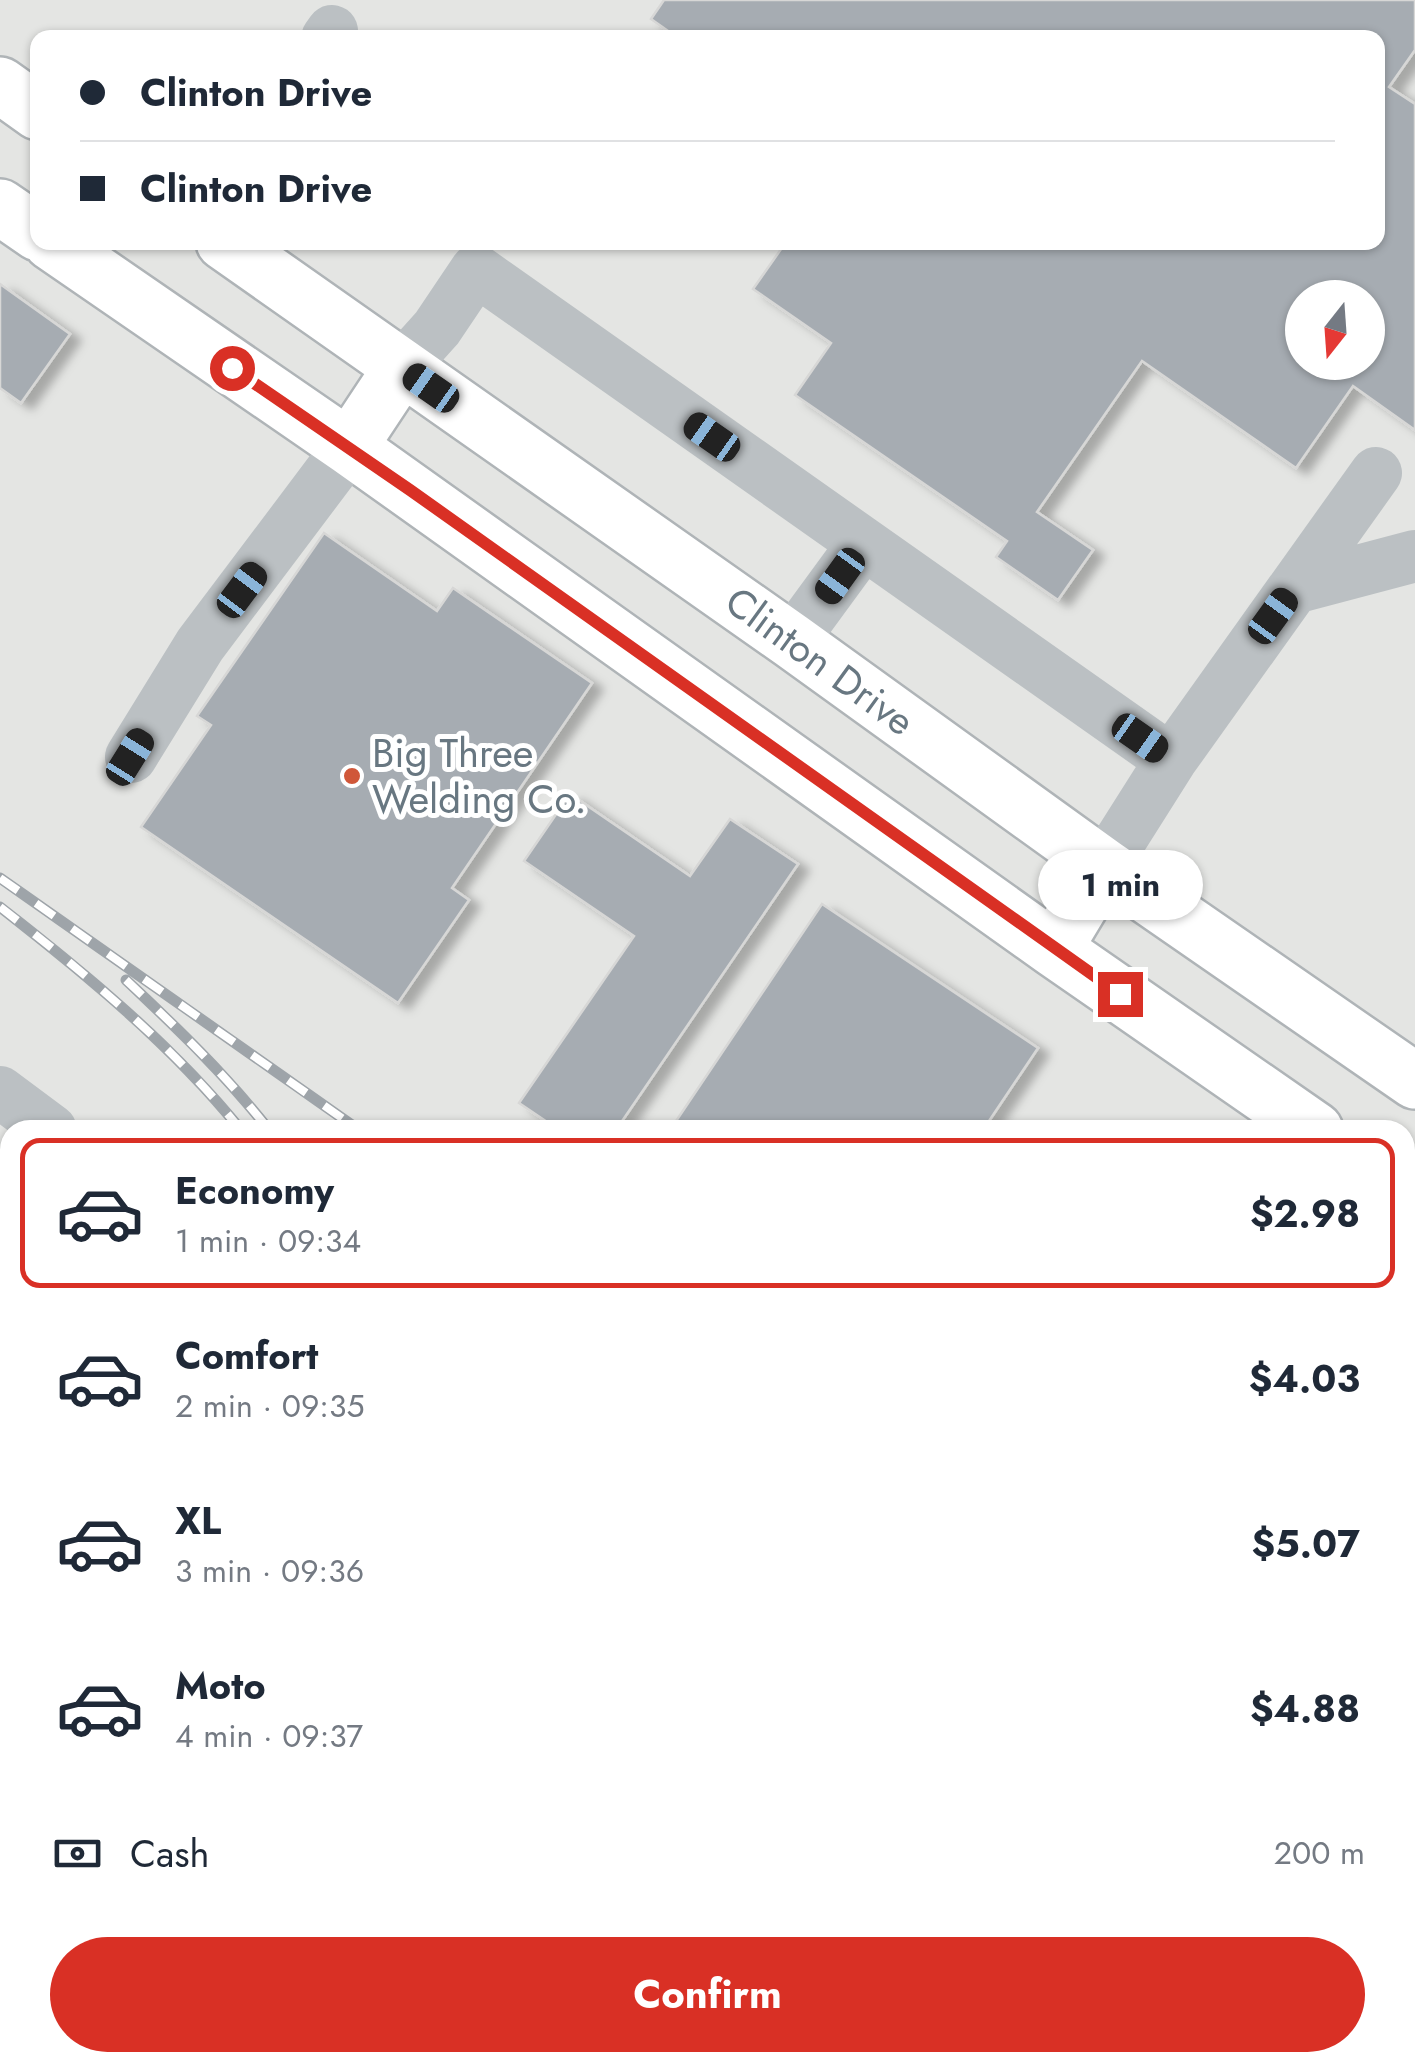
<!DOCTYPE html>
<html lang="en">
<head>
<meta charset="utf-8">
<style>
	body { margin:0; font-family:Jost,sans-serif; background:#f2f2f3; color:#1f2937; height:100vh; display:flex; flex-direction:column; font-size:38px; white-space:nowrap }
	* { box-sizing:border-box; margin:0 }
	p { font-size:32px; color:#747a83 }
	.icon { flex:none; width:55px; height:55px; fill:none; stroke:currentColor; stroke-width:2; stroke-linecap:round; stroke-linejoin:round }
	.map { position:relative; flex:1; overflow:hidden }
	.side { position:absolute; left:0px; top:1120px; width:1415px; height:952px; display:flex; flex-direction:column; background:#fff; border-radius:30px 30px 0 0; box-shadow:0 2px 8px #0004 }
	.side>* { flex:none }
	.hud { position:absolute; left:30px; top:30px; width:1355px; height:220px; border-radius:20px; box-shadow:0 2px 8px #0004; display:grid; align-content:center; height:220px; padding:0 50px; background:#fff }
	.needle { width:65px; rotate:197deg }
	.tools { position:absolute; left:1285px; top:280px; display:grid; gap:20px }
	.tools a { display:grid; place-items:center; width:100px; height:100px; border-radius:50%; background:#fff; box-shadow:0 2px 8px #0004; font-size:50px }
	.end { position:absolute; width:45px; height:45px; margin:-22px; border:12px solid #d93025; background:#fff; box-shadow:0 0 0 5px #fff }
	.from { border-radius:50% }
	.bubble { position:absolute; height:70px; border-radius:35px; background:#fff; box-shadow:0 2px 8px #0004; font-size:32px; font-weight:700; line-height:70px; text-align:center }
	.car { position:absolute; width:30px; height:60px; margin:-30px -15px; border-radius:12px; box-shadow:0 0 8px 2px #0007; background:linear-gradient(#222 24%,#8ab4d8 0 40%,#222 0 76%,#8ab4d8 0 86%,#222 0) }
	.hud b { display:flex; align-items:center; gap:35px; height:95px; font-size:38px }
	.hud b+b { border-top:2px solid #e0e1e3 }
	.hud i { width:25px; height:25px; background:#1f2937 }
	ul { padding:18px 0 0; list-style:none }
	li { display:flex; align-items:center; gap:30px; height:150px; margin:0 20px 15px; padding:0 30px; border:5px solid transparent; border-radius:20px }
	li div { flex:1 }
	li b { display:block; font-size:38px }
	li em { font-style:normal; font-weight:700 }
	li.on { border-color:#d93025 }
	li>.icon { width:90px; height:90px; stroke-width:1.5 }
	.pay { display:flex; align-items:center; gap:25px; height:110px; padding:0 50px; font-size:38px }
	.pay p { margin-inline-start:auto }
	.primary-button { display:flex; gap:20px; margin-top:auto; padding:20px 50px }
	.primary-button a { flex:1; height:115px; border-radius:60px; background:#d93025; color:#fff; font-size:40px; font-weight:700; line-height:115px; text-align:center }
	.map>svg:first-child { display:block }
</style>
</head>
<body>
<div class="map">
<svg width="1415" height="2072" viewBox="0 0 1415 2072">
	<defs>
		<filter id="shadow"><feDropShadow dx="11" dy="6" stdDeviation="5" flood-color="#0004"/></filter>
	</defs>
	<rect width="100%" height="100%" fill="#f6f6f3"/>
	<!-- built -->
	<path fill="#e4e5e3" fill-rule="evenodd" d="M 0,0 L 1415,0 L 1415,2072 L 0,2072 ZM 38,38 L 1378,38 L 1378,242 L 38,242 ZM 1302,298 L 1368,298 L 1368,362 L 1302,362 ZM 10,1130 L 1405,1130 L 1405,2062 L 10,2062 Z"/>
	<!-- building -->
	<path fill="#a6acb2" stroke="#d7d7d6" stroke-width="2.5" fill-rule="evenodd" filter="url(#shadow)" d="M 664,0 L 1415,0 L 1415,50 L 1389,87 L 1415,104 L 1415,430 L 1353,386 L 1296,468 L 1142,361 L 1037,512 L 1093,550 L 1058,600 L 996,557 L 1007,541 L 795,395 L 831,343 L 753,289 L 786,242 L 1378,242 L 1378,38 L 678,38 L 651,19 ZM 1302,298 L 1368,298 L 1368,362 L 1302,362 Z
		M 0,284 L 70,334 L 21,403 L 0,388 Z
		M 324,533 L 437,611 L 453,588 L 592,683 L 452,888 L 469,900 L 398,1003 L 141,827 L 211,725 L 197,716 Z
		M 570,794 L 690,876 L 730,819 L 798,864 L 616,1130 L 559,1130 L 519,1103 L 634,936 L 524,861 Z
		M 822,904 L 1038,1048 L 983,1130 L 670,1130 Z
		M 0,1228 L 10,1235 L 10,1387 L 0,1401 Z
		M 1407,1370 L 1415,1375 L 1415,1732 L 1406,1745 L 1405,1373 Z
		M 1,2029 L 10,2032 L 10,2062 L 176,2062 L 178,2072 L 0,2072 Z"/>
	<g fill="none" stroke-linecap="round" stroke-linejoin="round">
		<defs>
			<path id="major" d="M 0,85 L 38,112
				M 0,207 L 38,233
				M 51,242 L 349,447 L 1054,949 L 1315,1130
				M 224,242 L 792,641 L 1104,866 L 1415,1081
				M 349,447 L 402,367
				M 1054,949 L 1104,866
				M 1405,1193 L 1415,1199"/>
		</defs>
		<!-- major casing -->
		<use href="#major" stroke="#afb4b7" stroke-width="60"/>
		<!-- minor -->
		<path stroke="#bbc0c3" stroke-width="52" d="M 327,38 L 332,31
			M 402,367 L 437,328 L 476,270 L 1171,760 L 1104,866
			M 1294,588 L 1415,556
			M 792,641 L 863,544
			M 131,757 L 200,645 L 349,447
			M 1171,760 L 1376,473
			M 0,1092 L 51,1130
			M 0,1863 L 10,1832
			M 1342,2072 L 1345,2062"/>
		<!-- major -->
		<use href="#major" stroke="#fff" stroke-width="55"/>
		<defs>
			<path id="rail" d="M 0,878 L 359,1130
				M 0,907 C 86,974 172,1045 241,1130
				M 126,980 C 177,1028 226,1075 269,1130
				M 1405,1868 L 1415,1875
				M 1405,1890 L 1415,1894
				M 1071,2062 L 1121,2072
				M 459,2072 L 461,2062
				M 482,2072 L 484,2062
				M 555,2072 L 562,2062
				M 809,2072 L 851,2062"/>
		</defs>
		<!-- rail casing -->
		<use href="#rail" stroke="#9ea4a9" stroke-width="11"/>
		<!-- rail -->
		<use href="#rail" stroke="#fff" stroke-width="8" stroke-dasharray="22" stroke-linecap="butt"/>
	</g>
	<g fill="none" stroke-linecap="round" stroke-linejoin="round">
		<!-- route -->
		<path stroke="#d93025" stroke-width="12" d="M 232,368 L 410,490 L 1120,994"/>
	</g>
	<!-- markers -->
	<circle fill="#d05739" stroke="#fff" stroke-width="4" cx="352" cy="776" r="10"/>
	<g text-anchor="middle" stroke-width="10" stroke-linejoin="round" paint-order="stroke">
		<!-- street labels -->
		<g font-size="40" fill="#687781" stroke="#fff">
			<text transform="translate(820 661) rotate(36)" y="14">Clinton Drive</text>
		</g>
		<!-- poi labels -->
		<g font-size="40" fill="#687781" stroke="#fff" text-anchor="start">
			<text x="372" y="767">Big Three<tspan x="372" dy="46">Welding Co.</tspan></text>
		</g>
	</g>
</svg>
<div class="tools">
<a><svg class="needle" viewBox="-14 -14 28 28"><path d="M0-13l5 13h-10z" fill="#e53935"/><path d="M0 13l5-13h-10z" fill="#747a83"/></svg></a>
</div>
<i class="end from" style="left:232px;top:368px"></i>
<i class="end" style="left:1120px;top:994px"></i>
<div class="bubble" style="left:1038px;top:850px;width:165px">1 min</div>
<i class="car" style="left:431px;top:388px;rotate:305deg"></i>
<i class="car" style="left:712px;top:437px;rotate:305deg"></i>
<i class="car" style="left:840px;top:576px;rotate:216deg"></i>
<i class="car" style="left:242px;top:590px;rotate:37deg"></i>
<i class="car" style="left:1273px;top:616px;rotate:36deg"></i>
<i class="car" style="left:1140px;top:738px;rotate:125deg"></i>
<i class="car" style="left:130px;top:757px;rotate:32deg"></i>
<div class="hud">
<b><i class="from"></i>Clinton Drive</b>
<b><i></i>Clinton Drive</b>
</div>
<section class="side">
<ul>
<li class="on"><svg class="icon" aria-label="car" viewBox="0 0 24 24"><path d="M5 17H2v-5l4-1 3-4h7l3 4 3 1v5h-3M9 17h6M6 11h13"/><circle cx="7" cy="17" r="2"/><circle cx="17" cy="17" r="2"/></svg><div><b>Economy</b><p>1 min · 09:34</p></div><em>$2.98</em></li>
<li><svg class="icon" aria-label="car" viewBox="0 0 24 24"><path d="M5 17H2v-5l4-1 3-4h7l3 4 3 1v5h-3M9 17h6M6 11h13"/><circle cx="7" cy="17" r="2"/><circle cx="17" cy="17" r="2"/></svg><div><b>Comfort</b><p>2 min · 09:35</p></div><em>$4.03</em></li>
<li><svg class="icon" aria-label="car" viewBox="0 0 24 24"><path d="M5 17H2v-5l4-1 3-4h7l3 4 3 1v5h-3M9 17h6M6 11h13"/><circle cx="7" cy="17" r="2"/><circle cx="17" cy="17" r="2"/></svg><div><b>XL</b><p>3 min · 09:36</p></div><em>$5.07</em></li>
<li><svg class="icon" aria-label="car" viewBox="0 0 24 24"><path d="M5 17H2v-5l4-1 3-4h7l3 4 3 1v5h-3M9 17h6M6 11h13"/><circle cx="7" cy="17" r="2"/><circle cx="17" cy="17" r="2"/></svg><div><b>Moto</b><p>4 min · 09:37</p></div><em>$4.88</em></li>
</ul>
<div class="pay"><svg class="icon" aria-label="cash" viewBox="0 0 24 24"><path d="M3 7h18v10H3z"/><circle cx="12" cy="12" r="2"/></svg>Cash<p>200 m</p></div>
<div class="primary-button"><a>Confirm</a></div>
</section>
</div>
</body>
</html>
